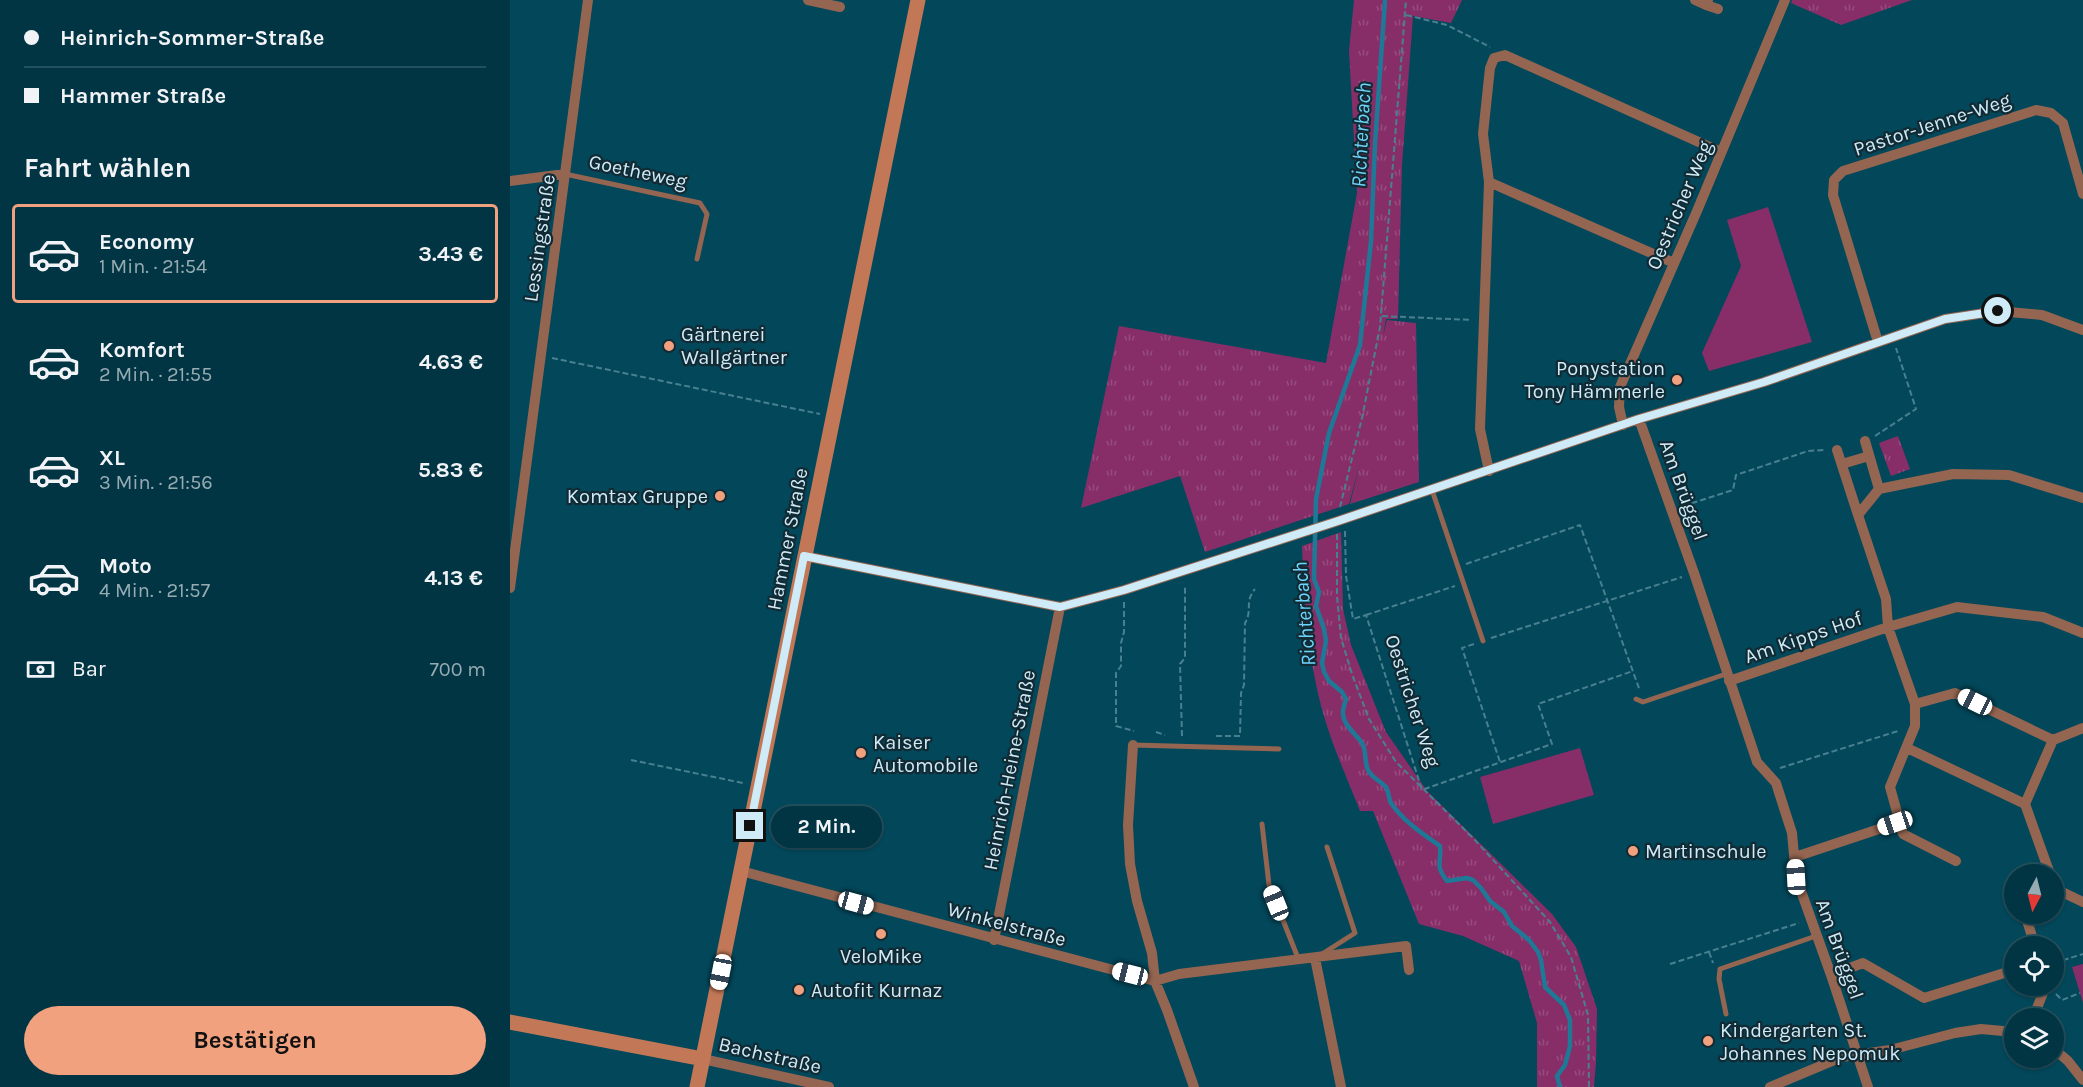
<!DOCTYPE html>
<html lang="de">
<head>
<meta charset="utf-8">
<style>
	body { margin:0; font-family:Karla,sans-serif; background:#0c3d4b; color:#f1f3f6; height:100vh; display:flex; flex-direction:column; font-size:22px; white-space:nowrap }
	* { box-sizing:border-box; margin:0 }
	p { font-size:20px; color:#96abb2 }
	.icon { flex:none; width:33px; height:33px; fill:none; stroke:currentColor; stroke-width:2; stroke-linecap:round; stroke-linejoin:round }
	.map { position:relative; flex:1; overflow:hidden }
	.sheet { display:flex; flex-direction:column; background:#023544; width:510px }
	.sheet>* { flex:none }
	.guide { display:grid; align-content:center; height:132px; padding:0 24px; background:#023544 }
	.needle { width:39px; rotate:187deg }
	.buttons { position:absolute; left:1494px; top:864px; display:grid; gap:12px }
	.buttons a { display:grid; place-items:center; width:60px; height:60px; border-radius:50%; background:#023544; box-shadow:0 2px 4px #0004,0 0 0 2px #23505d; font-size:30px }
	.end { position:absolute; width:27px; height:27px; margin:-14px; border:8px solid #ceebf7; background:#111; box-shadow:0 0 0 3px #111 }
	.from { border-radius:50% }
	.bubble { position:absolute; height:42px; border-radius:21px; background:#023544; box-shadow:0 2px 4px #0004,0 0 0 2px #23505d; font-size:20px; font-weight:700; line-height:42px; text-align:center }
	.car { position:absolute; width:18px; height:36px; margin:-18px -9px; border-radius:8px; box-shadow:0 0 4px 2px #0007; background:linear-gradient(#fff 24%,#345 0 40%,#fff 0 76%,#345 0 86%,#fff 0) }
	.guide b { display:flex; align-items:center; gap:21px; height:57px; font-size:22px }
	.guide b+b { border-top:2px solid #23505d }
	.guide i { width:15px; height:15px; background:#f1f3f6 }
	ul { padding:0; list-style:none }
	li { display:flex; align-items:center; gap:18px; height:99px; margin:0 12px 9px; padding:0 12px; border:3px solid transparent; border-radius:6px }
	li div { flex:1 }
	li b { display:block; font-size:22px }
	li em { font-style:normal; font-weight:700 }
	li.selected { border-color:#f2a17e }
	li>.icon { width:54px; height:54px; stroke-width:1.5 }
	h2 { padding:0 24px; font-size:27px; line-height:72px }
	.pay { display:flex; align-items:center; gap:15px; height:66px; padding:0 24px; font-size:22px }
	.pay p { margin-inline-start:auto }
	.button { display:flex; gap:12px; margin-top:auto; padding:12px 24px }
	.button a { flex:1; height:69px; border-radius:36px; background:#f2a17e; color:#111; font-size:24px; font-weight:700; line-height:69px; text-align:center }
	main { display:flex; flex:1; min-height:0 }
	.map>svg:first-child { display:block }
</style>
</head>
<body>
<main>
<section class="sheet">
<div class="guide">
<b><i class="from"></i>Heinrich-Sommer-Straße</b>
<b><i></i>Hammer Straße</b>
</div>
<h2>Fahrt wählen</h2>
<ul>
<li class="selected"><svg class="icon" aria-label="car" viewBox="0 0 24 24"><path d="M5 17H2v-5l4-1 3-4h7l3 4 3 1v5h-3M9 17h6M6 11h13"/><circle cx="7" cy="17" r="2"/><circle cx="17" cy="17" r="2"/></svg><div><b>Economy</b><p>1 Min. · 21:54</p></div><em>3.43 €</em></li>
<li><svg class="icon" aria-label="car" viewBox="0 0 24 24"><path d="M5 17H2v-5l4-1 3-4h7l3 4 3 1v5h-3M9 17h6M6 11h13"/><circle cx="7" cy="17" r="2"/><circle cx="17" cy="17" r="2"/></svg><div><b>Komfort</b><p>2 Min. · 21:55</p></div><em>4.63 €</em></li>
<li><svg class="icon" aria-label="car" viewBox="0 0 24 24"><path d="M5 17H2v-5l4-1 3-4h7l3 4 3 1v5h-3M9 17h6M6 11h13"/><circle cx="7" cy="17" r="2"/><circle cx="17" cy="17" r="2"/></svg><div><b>XL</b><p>3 Min. · 21:56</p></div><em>5.83 €</em></li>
<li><svg class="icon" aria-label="car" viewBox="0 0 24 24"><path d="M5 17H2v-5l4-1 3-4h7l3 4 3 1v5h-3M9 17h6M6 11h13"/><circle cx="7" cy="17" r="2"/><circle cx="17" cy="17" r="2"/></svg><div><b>Moto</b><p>4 Min. · 21:57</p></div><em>4.13 €</em></li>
</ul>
<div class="pay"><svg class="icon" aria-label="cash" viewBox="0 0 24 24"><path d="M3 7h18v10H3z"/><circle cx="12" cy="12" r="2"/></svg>Bar<p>700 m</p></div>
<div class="button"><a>Bestätigen</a></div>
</section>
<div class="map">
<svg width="1573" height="1087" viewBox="0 0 1573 1087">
	<defs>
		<pattern id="grass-tufts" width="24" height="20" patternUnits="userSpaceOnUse" patternTransform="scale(1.5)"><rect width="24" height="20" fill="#872e68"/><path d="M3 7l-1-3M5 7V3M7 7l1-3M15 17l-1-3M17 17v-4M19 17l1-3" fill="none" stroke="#974c7e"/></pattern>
	</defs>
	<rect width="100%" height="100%" fill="#03475a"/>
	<!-- grass -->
	<path fill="url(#grass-tufts)" d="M 844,0 L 952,0 L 941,23 L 903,16 L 892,165 L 888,319 L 876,319 L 873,336 L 877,320 L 906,323 L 909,482 L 840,504 L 850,463 L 839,504 L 695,552 L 670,476 L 571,508 L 609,326 L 816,363 L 847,193 L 839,51 Z
		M 1282,0 L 1402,0 L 1331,25 L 1281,3 Z
		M 1388,436 L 1400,469 L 1381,476 L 1369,443 Z
		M 831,532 L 833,609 L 841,645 L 876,732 L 917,791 L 1042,914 L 1066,947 L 1087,1009 L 1086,1062 L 1084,1087 L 1027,1087 L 1027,1023 L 1009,961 L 953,936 L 909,924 L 863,811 L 850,811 C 838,780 823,748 814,716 C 798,661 794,602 792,546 Z"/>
	<!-- pitch -->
	<path fill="#872e68" d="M 1258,207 L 1302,342 L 1199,371 L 1192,353 L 1231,266 L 1217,220 Z
		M 1070,748 L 1084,795 L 983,824 L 970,777 Z
		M 1573,964 L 1573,1003 L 1562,967 Z"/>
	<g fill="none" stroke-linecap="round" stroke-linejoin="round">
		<!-- stream -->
		<path stroke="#1e7996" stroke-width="4.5" d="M 875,0 L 865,144 L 861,241 L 850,345 L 819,433 L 806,499 L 804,579 L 809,592 L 806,606 L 814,629 L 816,641 L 812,663 L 814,672 L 819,681 L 832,692 L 836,699 C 835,703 833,708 833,712 C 832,724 846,734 852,743 C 857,752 854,762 858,770 C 862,778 869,780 875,786 C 879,791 878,797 881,803 C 893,821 913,834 930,846 C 932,863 924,864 937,881 L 957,878 L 963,880 L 971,888 L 980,901 L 994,912 L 1002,926 L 1019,940 L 1028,952 L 1031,960 L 1035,987 L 1054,1005 L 1060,1020 L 1060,1046 L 1055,1065 L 1047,1076 L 1050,1087"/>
		<!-- path -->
		<path stroke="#498090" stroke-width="2" stroke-dasharray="6 3" stroke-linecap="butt" d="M 896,15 L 937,25 L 980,47
			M 872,316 L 962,320
			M 42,358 L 310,414
			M 1365,436 L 1406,409 L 1386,348
			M 1173,506 L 1223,490 L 1226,475 L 1298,451 L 1314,450
			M 830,507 L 852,418 L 870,327 L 896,0
			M 835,531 L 836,576 L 843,619 L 856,615 L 912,790 L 1042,744 L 1028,704 L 1123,671
			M 827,534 L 827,596 L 831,638 L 842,674 L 859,719 L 886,762 L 964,839 L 1040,922 L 1061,957 L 1078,1015 L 1079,1087
			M 956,564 L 1070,525 L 1130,691
			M 614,602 L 614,632 L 611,643 L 611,666 L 606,673 L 606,726 L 624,731
			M 856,615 L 945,586
			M 981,638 L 1172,577
			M 964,644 L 952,648 L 990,762
			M 646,732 L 655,735
			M 672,736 L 670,664 L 675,658 L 675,585
			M 706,736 L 730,736 L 731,693 L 734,685 L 735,623 C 743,610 734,602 745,589
			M 121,760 L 233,783
			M 1270,768 L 1388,731
			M 1199,952 L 1203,963
			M 1544,963 L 1573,954
			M 1160,964 L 1289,923
			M 1546,994 L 1552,1000 L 1570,993"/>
		<!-- lane -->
		<path stroke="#946550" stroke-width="5" d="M 55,174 L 190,203 L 197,214 L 187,259
			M 922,490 L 973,641
			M 1126,699 L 1133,702 L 1216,674
			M 623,745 L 769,749
			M 752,824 L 759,885 L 788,958
			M 812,954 L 845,933 L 817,847
			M 1216,1014 L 1209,979 L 1210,969 L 1306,936"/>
		<!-- street -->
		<path stroke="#946550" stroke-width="10" d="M 298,0 L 330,7
			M 1185,0 L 1196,5
			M 1198,0 L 1196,5 L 1208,9
			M 0,181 L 55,174
			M 979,182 L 1164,263
			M 1368,342 L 1323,195 L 1324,180 L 1333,171 L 1526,110 L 1541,113 L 1553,123 L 1573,194
			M 1129,419 L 1184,573 L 1247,762 L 1266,783 L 1282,833 L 1286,877 L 1321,975 L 1358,1087
			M 1113,425 L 1109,407 L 1110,387 L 1187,211 L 1275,0
			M 1355,441 L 1369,489
			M 1327,450 L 1348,515
			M 1332,464 L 1359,456
			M 979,471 L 970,429 L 979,182 L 973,134 L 980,68 L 984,58 L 995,55 L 1211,152
			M 1369,489 L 1348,515 L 1376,599 L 1378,627 L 1405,704 L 1405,726 L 1380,787 L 1393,834 L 1446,861
			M 1369,489 L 1443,474 L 1499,475 L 1573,498
			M 294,556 L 550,607 L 614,590 L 828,521 L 1129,419 L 1254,382 L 1435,319 L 1488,311 L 1532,315 L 1573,330
			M 0,588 L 78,0
			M 1219,681 L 1378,627 L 1447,607 L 1533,617 L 1573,633
			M 1405,704 L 1445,693 L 1543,740
			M 623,745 L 618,825 L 620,864 L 627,901 L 642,953 L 645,981 L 669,974 L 896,946 L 899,970
			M 1397,748 L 1515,804
			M 1285,857 L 1390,822
			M 231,871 L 645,981 L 657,1010 L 684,1087
			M 1540,874 L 1515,804 L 1543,740 L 1573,728
			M 1544,883 L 1548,890 L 1573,902
			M 1515,914 L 1525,946
			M 484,940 L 550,607
			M 805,958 L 831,1087
			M 1321,975 L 1353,963 L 1414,998 L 1504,970
			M 1523,1018 L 1533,993 L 1533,986
			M 1544,1049 L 1558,1061 L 1573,1080
			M 193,1059 L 319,1087
			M 1260,1087 L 1332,1057 L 1380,1050 L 1445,1033 L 1471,1029 L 1504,1032"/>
		<!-- secondary -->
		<path stroke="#c27857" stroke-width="15" d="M 0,1022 L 193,1059
			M 187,1087 L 408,0"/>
	</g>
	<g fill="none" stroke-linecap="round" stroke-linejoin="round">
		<!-- route -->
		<path stroke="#ceebf7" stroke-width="8" d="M 240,826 L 294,556 L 550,607 L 614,590 L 828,521 L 1129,419 L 1254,382 L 1435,319 L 1488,311"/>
	</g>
	<!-- markers -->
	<g fill="#f2a17e" stroke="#122a33" stroke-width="2">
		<circle cx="159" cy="346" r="6"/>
		<circle cx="1167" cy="380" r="6"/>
		<circle cx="210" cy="496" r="6"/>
		<circle cx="351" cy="753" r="6"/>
		<circle cx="1123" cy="851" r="6"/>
		<circle cx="371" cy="934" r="6"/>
		<circle cx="289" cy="990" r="6"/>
		<circle cx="1198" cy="1041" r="6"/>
	</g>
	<g text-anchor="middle" stroke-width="4.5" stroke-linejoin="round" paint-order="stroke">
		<!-- street labels -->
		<g font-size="20" fill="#ceebf7" stroke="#122a33">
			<text transform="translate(1422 124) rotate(-18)" y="7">Pastor-Jenne-Weg</text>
			<text transform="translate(128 171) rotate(12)" y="7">Goetheweg</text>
			<text transform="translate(1169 205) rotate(-67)" y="7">Oestricher Weg</text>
			<text transform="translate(29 238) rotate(-82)" y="7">Lessingstraße</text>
			<text transform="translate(1174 490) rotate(70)" y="7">Am Brüggel</text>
			<text transform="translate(277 539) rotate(-79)" y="7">Hammer Straße</text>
			<text transform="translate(1293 637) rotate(-19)" y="7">Am Kipps Hof</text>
			<text transform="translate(903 701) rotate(72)" y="7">Oestricher Weg</text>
			<text transform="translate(499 770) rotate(-79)" y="7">Heinrich-Heine-Straße</text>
			<text transform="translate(497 924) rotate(15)" y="7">Winkelstraße</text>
			<text transform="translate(1330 949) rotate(70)" y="7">Am Brüggel</text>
			<text transform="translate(260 1055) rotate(13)" y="7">Bachstraße</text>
		</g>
		<!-- poi labels -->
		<g font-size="20" fill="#ceebf7" stroke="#122a33" text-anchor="start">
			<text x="171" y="341">Gärtnerei<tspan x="171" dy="23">Wallgärtner</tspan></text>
			<text x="1155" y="375" text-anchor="end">Ponystation<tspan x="1155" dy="23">Tony Hämmerle</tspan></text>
			<text x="198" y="503" text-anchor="end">Komtax Gruppe</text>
			<text x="363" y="749">Kaiser<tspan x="363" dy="23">Automobile</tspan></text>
			<text x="1135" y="858">Martinschule</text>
			<text x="371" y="963" text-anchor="middle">VeloMike</text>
			<text x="301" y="997">Autofit Kurnaz</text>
			<text x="1210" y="1037">Kindergarten St.<tspan x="1210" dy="23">Johannes Nepomuk</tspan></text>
		</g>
		<!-- water labels -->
		<g font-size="21" font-style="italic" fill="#6cd4fa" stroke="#122a33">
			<text transform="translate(851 135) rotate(-87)" y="7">Richterbach</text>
			<text transform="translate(794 614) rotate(-95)" y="7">Richterbach</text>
		</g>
	</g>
</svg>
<div class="buttons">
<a><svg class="needle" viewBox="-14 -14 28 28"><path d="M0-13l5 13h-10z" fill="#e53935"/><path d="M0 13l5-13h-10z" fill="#96abb2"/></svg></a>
<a><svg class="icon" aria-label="locate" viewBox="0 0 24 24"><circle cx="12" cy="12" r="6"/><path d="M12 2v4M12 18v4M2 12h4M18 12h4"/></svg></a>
<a><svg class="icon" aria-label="layers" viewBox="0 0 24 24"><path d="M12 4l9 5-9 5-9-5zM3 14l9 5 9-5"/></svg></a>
</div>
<i class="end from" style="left:1488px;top:311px"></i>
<i class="end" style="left:240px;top:826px"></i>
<div class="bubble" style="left:261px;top:806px;width:111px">2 Min.</div>
<i class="car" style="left:1465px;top:702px;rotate:296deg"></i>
<i class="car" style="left:1385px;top:823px;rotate:251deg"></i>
<i class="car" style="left:1286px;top:877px;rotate:357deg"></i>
<i class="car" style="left:346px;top:903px;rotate:105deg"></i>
<i class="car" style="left:766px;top:903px;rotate:338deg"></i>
<i class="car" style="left:211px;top:972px;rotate:191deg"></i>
<i class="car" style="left:620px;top:974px;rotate:284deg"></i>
</div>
</main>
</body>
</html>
